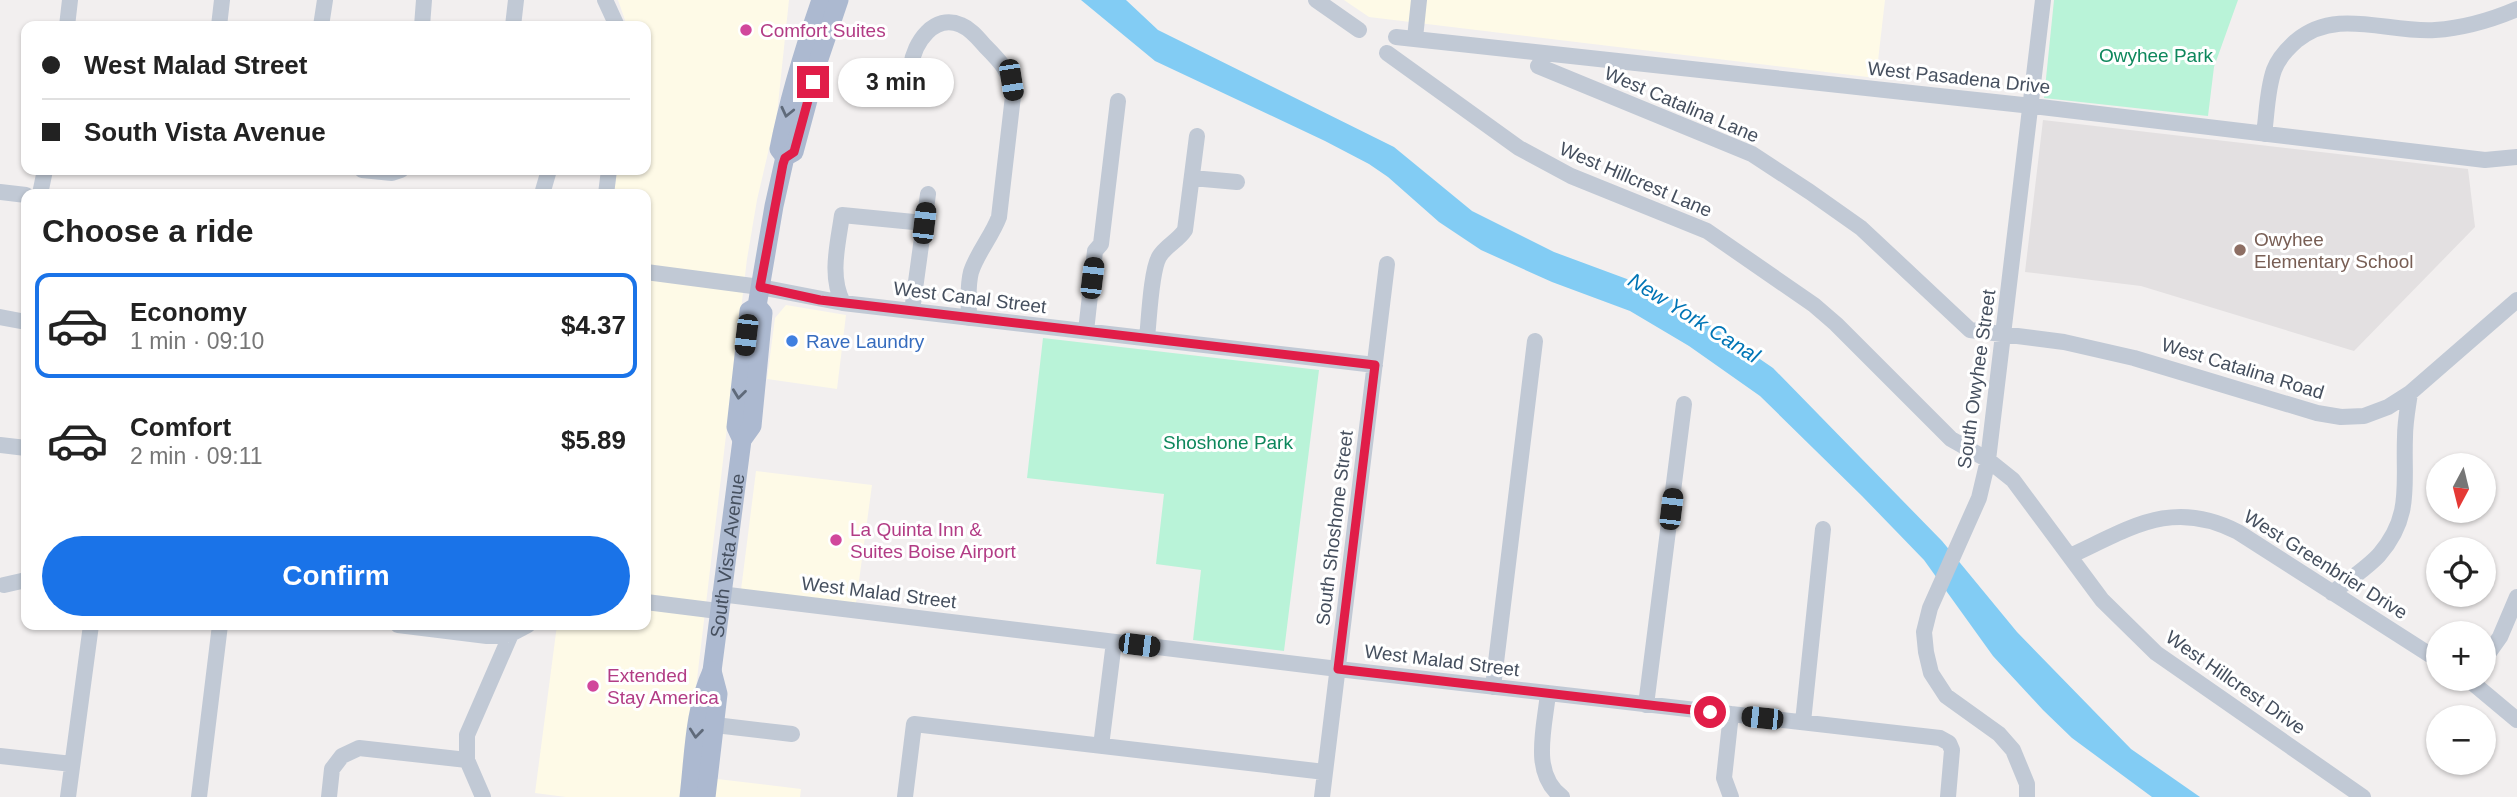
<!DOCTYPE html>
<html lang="en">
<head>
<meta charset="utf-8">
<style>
	body { margin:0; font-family:Arial,sans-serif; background:#f6f6f6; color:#222; height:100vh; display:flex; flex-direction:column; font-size:26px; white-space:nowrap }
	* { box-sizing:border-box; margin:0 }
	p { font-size:23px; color:#767676 }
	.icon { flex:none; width:38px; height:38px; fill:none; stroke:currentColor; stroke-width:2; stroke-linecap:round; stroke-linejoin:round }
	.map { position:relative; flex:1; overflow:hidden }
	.side { position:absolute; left:21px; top:189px; width:630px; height:441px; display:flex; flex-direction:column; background:#fff; border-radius:14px; box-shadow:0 2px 5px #0004 }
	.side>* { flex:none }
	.hud { position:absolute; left:21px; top:21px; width:630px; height:154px; border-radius:14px; box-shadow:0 2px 5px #0004; display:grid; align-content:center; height:154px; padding:0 21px; background:#fff }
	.needle { width:46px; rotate:187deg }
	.buttons { position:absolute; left:2426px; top:453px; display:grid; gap:14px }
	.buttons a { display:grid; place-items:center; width:70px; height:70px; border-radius:50%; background:#fff; box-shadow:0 2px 5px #0004; font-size:35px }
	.end { position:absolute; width:32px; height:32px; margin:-16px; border:9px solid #e11d48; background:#fff; box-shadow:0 0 0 4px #fff }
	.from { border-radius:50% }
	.bubble { position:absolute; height:49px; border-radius:24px; background:#fff; box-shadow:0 2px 5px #0004; font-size:23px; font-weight:700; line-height:49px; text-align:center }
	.car { position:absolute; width:21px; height:42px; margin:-21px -10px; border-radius:9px; box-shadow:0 0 5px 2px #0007; background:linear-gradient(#222 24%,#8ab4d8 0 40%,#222 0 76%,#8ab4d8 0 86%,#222 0) }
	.hud b { display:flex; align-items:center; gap:24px; height:66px; font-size:26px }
	.hud b+b { border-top:2px solid #e0e0e0 }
	.hud i { width:18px; height:18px; background:#222 }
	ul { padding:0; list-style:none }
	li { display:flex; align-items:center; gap:21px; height:105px; margin:0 14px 10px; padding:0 7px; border:4px solid transparent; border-radius:14px }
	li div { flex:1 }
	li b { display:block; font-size:26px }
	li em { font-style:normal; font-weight:700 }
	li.selected { border-color:#1a73e8 }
	li>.icon { width:63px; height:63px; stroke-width:1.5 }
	h2 { padding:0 21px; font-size:32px; line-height:84px }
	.cta { display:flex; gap:14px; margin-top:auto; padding:14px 21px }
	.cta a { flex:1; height:80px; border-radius:42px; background:#1a73e8; color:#fff; font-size:28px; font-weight:700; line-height:80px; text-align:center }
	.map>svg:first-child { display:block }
</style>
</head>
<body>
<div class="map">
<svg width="2517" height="797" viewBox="0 0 2517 797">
	<rect width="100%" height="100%" fill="#f2efef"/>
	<!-- commercial -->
	<path fill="#fefae7" d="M 618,0 L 789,0 L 777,114 L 757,200 L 747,259 L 683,797 L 566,797 L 535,793 L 557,625 L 646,625 L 646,194 L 614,194 L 617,170 L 646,170 L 646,26 L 627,26 Z
		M 1344,0 L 1885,0 L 1876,78 L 1369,17 Z
		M 786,305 L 846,315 L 837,389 L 767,379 L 775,318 Z
		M 756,471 L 872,485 L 856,603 L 741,590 Z
		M 717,779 L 801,789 L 800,797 L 715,797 Z"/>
	<!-- education -->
	<path fill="#e3e0e1" d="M 2043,120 L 2468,169 L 2475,227 L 2354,351 L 2141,286 L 2025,272 Z"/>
	<!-- green -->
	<path fill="#b9f3d8" d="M 2054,0 L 2238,0 L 2214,67 L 2208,116 L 2044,98 Z
		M 1043,338 L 1319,370 L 1284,651 L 1193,640 L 1201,570 L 1156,564 L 1164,494 L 1027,478 Z"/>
	<!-- water -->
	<path fill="#82ccf4" d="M 1081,0 L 1126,0 L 1158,30 L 1394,147 L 1472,211 L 1554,252 L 1662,292 L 1773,368 L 1942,541 L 2017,632 L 2131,749 L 2200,797 L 2152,797 L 2072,738 L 2043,710 L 1993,656 L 1924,560 L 1862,496 L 1760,396 L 1689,346 L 1630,311 L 1552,282 L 1481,250 L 1439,222 L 1388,177 L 1369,164 L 1325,141 L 1155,61 Z"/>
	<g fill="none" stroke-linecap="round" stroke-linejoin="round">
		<!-- minor -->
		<path stroke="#c1c9d5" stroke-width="16" d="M 605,0 L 617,26
			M 1316,0 L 1359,30
			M 67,26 L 70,0
			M 219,26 L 222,0
			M 321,26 L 325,0
			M 422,26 L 424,0
			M 513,26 L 516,0
			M 1396,37 L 2032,106 L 2485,160 L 2517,157
			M 1415,38 L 1419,0
			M 1387,53 L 1519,148 L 1571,176 L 1707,231 L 1814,305 L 1836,324 L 1951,439 L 1988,460 L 2013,480 L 2102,600 L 2156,653 L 2363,797
			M 1538,66 L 1752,154 L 1810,192 L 1861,228 L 1970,330 L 2064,342 L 2134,358 L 2317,413 L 2341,417 L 2364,416 L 2388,407 L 2410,393 L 2517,300
			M 912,88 C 911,81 910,73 911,66 C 914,43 934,13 961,25 C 971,29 978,38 985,46 C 1002,63 1010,71 1013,96 L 999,217 C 992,236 977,253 971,272 C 967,287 969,303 969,318
			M 2264,134 C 2267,113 2267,90 2274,70 C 2278,59 2287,49 2296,41 C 2336,7 2387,33 2435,30 C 2463,28 2491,20 2517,9
			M 362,170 L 392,173 L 401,170
			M 1192,178 L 1237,182
			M 0,192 L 26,195
			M 40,194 L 45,170
			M 542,194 L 549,170
			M 606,194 L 609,170
			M 646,272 L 760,287 L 843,303 L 1375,365
			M 843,303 C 829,276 838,244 842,215 L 924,223
			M 912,311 L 928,194
			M 0,317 L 26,322
			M 1086,331 L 1095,251 L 1101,244 L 1118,101
			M 1147,338 C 1149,320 1151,271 1159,257 C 1165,246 1178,241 1185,230 L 1197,136
			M 0,445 L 26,448
			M 2070,556 C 2131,528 2172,498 2238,532 L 2438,660
			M 4,585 L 26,580
			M 2332,593 C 2347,581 2366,569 2379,555 C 2413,516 2403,483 2405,437 C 2405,422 2408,407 2410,393
			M 720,594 L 1338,669 L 1940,738 L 1949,743 L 1952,750 L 1948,797
			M 646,602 L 718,611
			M 398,625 L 487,636 L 511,634 L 528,625
			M 2483,661 L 2500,637 L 2517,597
			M 2468,679 L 2517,720
			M 1493,687 L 1535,341
			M 1548,693 C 1545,727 1530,773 1562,797
			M 1646,705 L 1684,404
			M 1803,722 L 1823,529
			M 715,725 L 792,734
			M 1101,746 L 1114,642
			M 0,756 L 72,764
			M 467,760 L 467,735 L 511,634
			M 68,797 L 91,625
			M 199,797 L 220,625
			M 329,797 L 332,769 L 342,756 L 359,748 L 467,760 L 483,797
			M 905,797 L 914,724 L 1325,772
			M 1322,797 L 1387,264
			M 1731,797 L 1724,778 L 1731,714
			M 2027,797 L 2027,784 L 2013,750 L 1999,734 L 1946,696 L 1931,673 L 1926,652 L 1924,632 L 1930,608 L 1979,498 L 1988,460 L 2043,0"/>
		<!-- major -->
		<g stroke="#acb9d0" stroke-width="19">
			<path d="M 785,157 L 779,149 C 789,98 804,49 821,0"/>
			<path d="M 742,440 L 736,427 L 749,311 L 757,306 L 774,206 L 785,157 L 794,152 L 819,59 L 839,0"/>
			<path id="s1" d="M 689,797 C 694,755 694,710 712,671 L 742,440 L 752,426 L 763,313 L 757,306"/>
			<path d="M 706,797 L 718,694 L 712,671"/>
		</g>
	</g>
	<!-- one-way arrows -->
	<defs><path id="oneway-chevron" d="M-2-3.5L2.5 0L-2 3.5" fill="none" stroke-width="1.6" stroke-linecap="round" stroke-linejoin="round" transform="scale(1.75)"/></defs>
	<g stroke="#5f6a7a">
		<use href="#oneway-chevron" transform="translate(787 112) rotate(103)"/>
		<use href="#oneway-chevron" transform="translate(739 394) rotate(97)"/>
		<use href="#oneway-chevron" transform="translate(696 733) rotate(96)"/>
	</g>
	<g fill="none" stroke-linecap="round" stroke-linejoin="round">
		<!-- route -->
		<path stroke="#e11d48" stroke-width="9" d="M 813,82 L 794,152 L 785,158 L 783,164 L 760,287 L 820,300 L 1375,365 L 1338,669 L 1710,712"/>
	</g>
	<!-- markers -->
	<g fill="#d1479c" stroke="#fff" stroke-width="2.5">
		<circle cx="746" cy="30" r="7"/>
		<circle cx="836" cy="540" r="7"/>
		<circle cx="593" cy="686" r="7"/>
	</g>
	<circle fill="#8d6e63" stroke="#fff" stroke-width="2.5" cx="2240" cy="250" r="7"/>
	<circle fill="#3f7fe0" stroke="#fff" stroke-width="2.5" cx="792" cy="341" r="7"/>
	<g text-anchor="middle" stroke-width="6" stroke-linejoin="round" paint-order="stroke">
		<!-- hotel labels -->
		<g font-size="19" fill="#b23c85" stroke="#fff" text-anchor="start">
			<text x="760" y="37">Comfort Suites</text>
			<text x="850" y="536">La Quinta Inn &amp;<tspan x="850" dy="22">Suites Boise Airport</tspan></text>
			<text x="607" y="682">Extended<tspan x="607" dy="22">Stay America</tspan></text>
		</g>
		<!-- park labels -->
		<g font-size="19" fill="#0e875c" stroke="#fff">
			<text x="2156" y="62">Owyhee Park</text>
			<text x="1228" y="449">Shoshone Park</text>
		</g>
		<!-- street labels -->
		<g font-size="19" fill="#454f5e" stroke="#fff">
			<text transform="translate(1959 77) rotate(6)" y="7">West Pasadena Drive</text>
			<text transform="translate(1682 104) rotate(23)" y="7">West Catalina Lane</text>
			<text transform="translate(1636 179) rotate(23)" y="7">West Hillcrest Lane</text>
			<text transform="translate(970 297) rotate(7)" y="7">West Canal Street</text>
			<text transform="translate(2243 368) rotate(17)" y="7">West Catalina Road</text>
			<text transform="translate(1976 379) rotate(-82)" y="7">South Owyhee Street</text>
			<text transform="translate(1334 528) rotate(-83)" y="7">South Shoshone Street</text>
			<text dy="7" stroke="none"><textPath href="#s1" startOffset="245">South Vista Avenue</textPath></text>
			<text transform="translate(2326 564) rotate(32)" y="7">West Greenbrier Drive</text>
			<text transform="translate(879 592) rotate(7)" y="7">West Malad Street</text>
			<text transform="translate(1442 660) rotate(7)" y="7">West Malad Street</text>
			<text transform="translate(2236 682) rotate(35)" y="7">West Hillcrest Drive</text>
		</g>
		<!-- education labels -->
		<g font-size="19" fill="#785e54" stroke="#fff" text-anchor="start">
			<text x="2254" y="246">Owyhee<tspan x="2254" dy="22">Elementary School</tspan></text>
		</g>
		<!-- shop labels -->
		<g font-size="19" fill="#366cbe" stroke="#fff" text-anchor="start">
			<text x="806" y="348">Rave Laundry</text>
		</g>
		<!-- water labels -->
		<g font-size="21" font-style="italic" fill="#0075b6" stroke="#fff">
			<text transform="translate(1694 318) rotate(32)" y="7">New York Canal</text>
		</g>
	</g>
</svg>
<div class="buttons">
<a><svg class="needle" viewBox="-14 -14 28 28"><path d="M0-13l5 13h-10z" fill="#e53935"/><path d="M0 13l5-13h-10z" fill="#767676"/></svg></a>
<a><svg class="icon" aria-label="locate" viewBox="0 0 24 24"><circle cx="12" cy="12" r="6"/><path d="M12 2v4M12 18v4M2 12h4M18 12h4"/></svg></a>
<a>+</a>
<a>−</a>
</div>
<i class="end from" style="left:1710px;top:712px"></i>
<i class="end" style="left:813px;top:82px"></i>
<div class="bubble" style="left:838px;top:58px;width:116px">3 min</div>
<i class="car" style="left:1011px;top:80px;rotate:171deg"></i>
<i class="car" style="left:924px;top:223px;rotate:7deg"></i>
<i class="car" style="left:1092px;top:278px;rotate:7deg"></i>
<i class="car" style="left:746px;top:335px;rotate:187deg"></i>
<i class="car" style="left:1671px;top:509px;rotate:7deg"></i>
<i class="car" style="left:1139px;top:645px;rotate:97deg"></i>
<i class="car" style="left:1762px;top:718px;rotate:276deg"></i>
<div class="hud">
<b><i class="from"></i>West Malad Street</b>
<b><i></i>South Vista Avenue</b>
</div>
<section class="side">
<h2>Choose a ride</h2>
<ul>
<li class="selected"><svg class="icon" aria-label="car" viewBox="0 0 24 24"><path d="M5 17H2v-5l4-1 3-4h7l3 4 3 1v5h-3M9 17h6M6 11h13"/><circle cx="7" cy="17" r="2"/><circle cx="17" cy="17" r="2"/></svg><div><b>Economy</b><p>1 min · 09:10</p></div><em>$4.37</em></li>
<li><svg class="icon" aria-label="car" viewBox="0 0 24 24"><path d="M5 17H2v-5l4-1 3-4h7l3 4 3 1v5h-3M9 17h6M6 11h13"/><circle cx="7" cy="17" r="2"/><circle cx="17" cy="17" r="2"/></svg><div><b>Comfort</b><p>2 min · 09:11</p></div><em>$5.89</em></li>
</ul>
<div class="cta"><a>Confirm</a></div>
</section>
</div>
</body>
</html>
